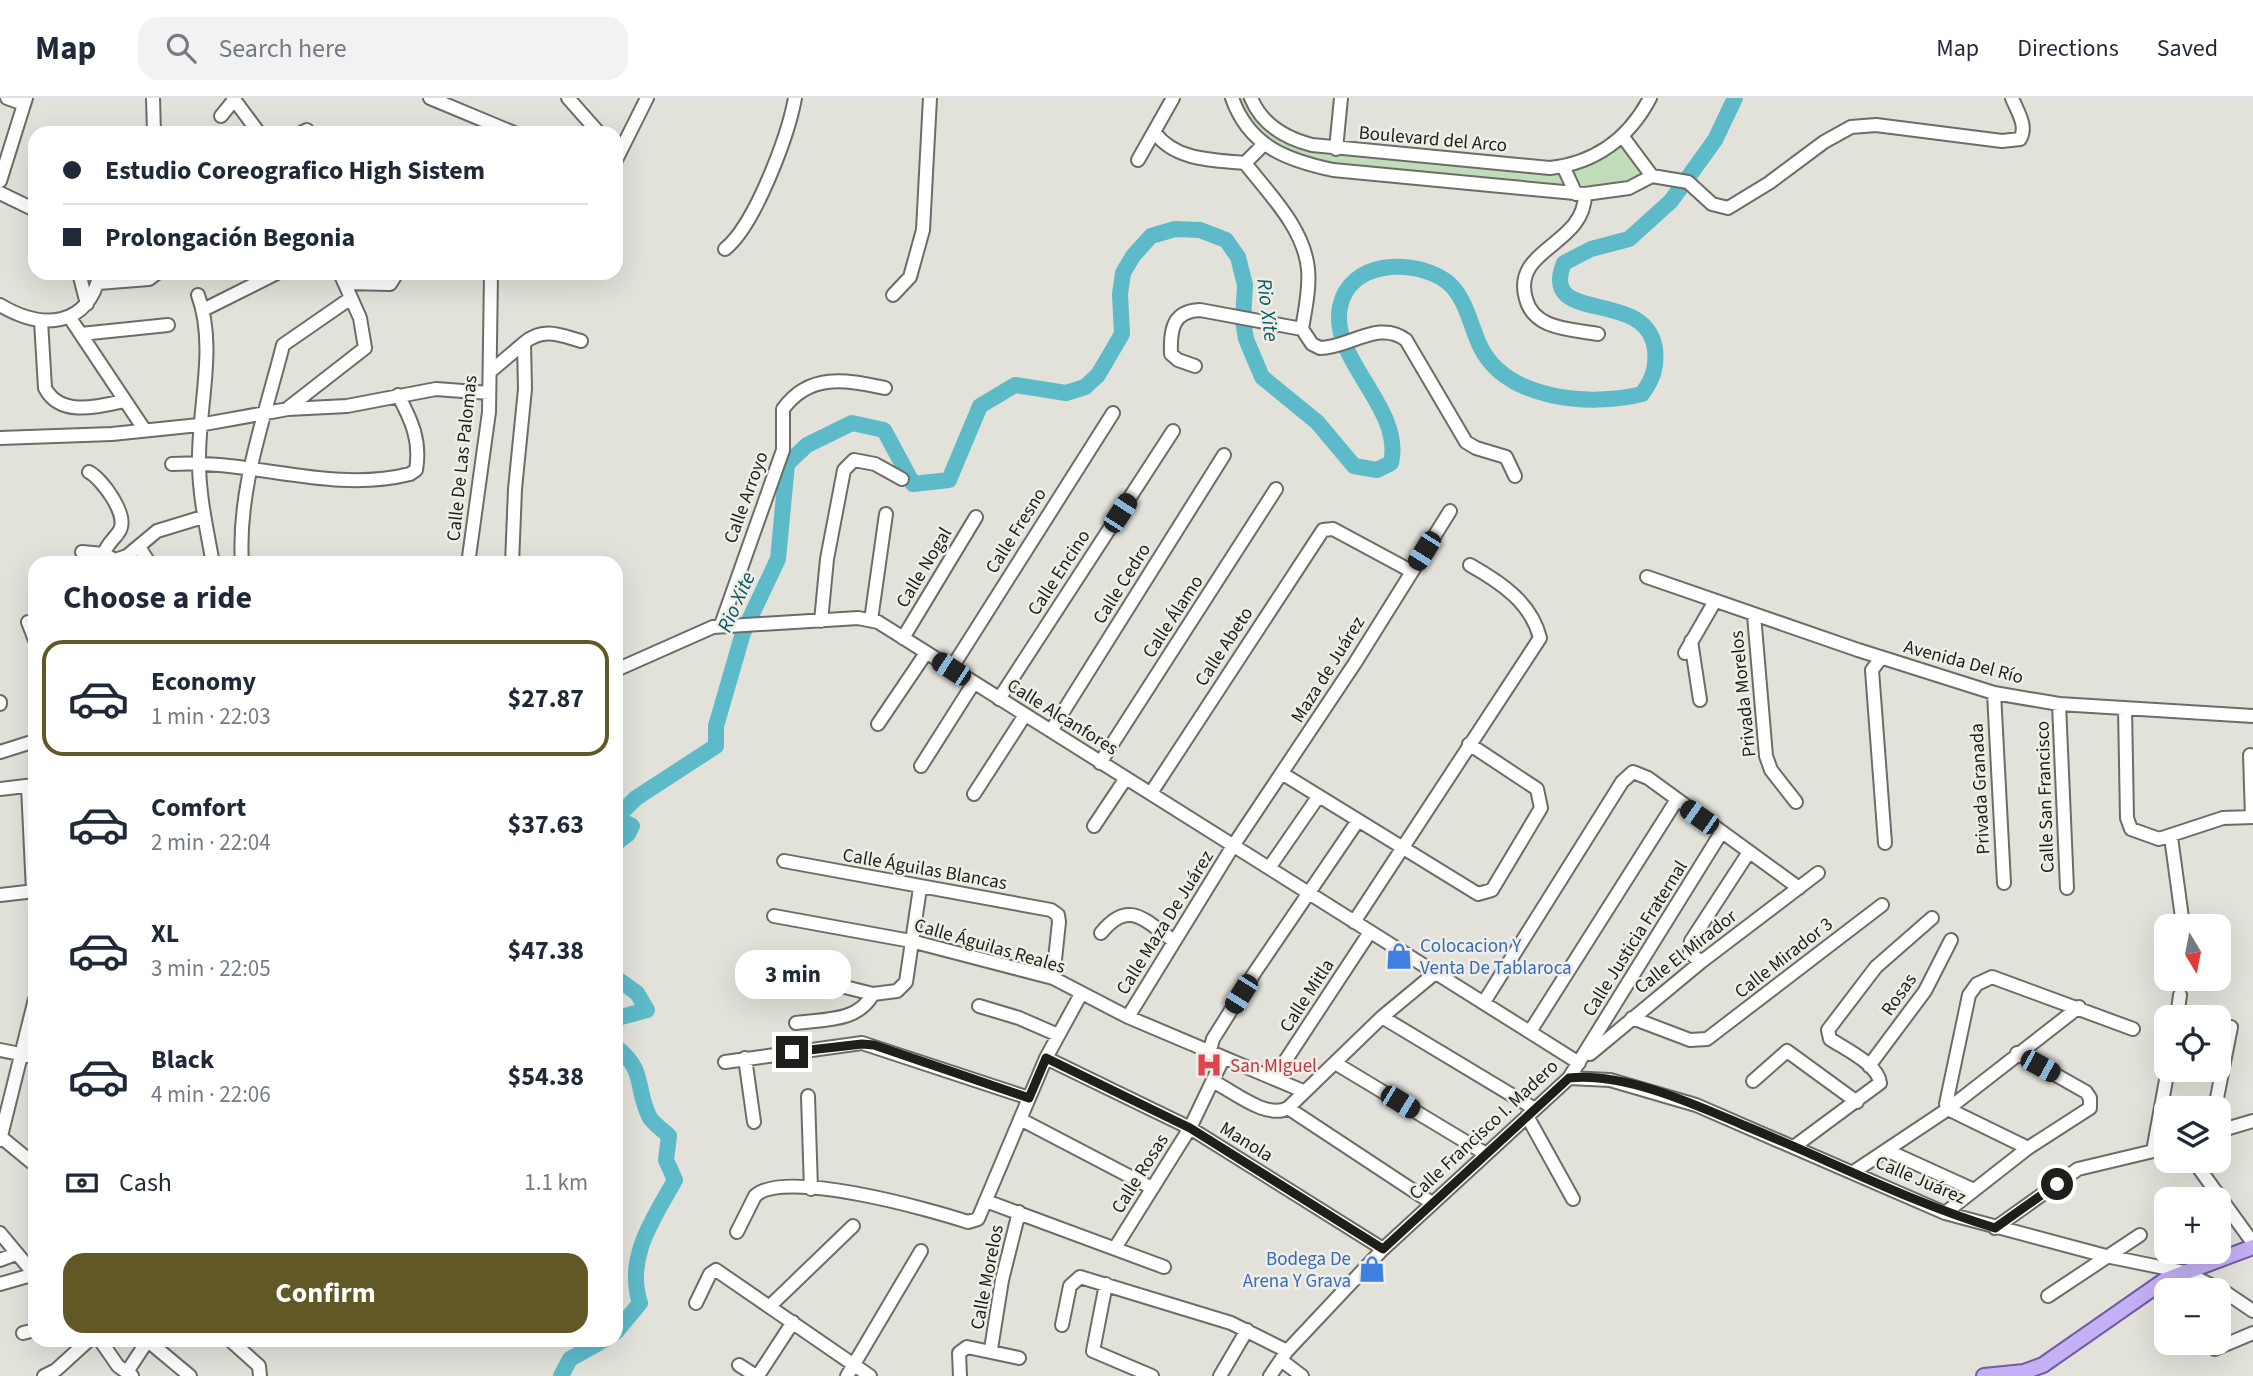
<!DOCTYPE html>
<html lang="en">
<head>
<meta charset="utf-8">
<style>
	body { margin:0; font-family:"Source Sans 3",sans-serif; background:#f2f2f3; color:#1f2937; height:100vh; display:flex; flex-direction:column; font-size:26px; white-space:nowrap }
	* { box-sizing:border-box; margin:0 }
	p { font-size:23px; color:#747a83 }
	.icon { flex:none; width:38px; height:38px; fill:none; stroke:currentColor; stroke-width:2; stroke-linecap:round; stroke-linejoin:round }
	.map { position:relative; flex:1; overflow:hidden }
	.sheet { position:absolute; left:28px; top:458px; width:595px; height:791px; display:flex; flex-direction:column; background:#fff; border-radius:21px; box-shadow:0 7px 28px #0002 }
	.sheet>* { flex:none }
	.hud { position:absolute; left:28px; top:28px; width:595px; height:154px; border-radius:21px; box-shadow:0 7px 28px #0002; display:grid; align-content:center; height:154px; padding:0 35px; background:#fff }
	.needle { width:46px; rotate:170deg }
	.tools { position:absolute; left:2154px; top:816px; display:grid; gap:14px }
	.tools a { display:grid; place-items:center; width:77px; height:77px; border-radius:14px; background:#fff; box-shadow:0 7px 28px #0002; font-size:35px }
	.end { position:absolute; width:32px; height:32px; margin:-16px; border:9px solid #1e1e1b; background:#fff; box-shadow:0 0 0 4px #fff }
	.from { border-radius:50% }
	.bubble { position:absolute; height:49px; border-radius:21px; background:#fff; box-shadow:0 7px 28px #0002; font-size:23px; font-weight:700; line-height:49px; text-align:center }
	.car { position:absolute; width:21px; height:42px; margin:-21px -10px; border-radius:9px; box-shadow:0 0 5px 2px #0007; background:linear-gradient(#222 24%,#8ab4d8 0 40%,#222 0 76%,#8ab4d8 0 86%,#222 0) }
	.hud b { display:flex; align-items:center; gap:24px; height:66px; font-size:26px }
	.hud b+b { border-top:2px solid #e0e1e3 }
	.hud i { width:18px; height:18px; background:#1f2937 }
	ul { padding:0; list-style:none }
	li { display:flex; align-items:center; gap:21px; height:116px; margin:0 14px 10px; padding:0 21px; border:4px solid transparent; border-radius:21px }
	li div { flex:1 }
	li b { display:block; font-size:26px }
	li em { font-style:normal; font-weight:700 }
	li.selected { border-color:#615825 }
	li>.icon { width:63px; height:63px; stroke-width:1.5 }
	h2 { padding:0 35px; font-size:32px; line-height:84px }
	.pay { display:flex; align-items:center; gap:18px; height:77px; padding:0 35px; font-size:26px }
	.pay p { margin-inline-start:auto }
	.primary-button { display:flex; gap:14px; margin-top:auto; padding:14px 35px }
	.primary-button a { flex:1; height:80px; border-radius:21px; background:#615825; color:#fff; font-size:28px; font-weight:700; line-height:80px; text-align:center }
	header { display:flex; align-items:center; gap:42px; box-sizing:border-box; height:98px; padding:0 35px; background:#fff; border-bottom:2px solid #e0e1e3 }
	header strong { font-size:33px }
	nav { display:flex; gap:38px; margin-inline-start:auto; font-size:24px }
	.search { width:490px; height:63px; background:#f2f2f3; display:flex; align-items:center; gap:18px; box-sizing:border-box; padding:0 24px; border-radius:21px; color:#747a83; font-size:26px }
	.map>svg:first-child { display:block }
</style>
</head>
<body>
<header>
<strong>Map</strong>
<div class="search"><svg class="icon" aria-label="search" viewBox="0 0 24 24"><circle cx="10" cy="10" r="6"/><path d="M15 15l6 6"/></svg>Search here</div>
<nav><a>Map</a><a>Directions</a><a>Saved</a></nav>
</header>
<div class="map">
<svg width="2253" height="1278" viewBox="0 0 2253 1278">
	<rect width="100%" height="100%" fill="#e2e1da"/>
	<!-- green -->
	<path fill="#c1dcb9" d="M 1232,0 L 1251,0 L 1254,6 L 1296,43 L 1550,70 L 1623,39 L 1652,78 L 1605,94 L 1333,72 L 1278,56 Z"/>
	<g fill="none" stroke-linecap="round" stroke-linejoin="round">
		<!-- river -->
		<path stroke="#5dbac9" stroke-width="16" d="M 616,745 L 628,736 L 632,728 L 616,720 L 636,700 L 716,648 L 716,628 L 743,535 L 778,461 L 787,366 L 807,347 L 852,325 L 884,332 L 913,386 L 949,382 L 980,308 L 1015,287 L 1066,295 L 1085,289 L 1098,277 L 1122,236 L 1120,196 L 1123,175 L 1133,158 L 1151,138 L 1175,131 L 1200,132 L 1226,142 L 1238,159 L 1245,187 L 1243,223 L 1246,241 L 1262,279 L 1317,324 L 1354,368 L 1377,372 L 1391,365 C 1404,310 1329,261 1340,209 C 1349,162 1414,160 1446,183 C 1466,198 1470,227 1480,248 C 1506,302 1590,309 1642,296 C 1653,281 1657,269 1655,251 C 1646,188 1538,229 1564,165 L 1591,151 L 1629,141 L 1671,103 L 1715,42 L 1735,0
			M 616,880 L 637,895 L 647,912 L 621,919 L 616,917
			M 616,949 C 646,972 635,989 649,1018 C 652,1025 663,1032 669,1038 L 666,1062 L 675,1082 C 654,1120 625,1159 640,1205 L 616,1234
			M 561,1278 L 570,1261 L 604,1242"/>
		<defs>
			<path id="minor" d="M 7,0 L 24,6
				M 153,0 L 154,35
				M 233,0 L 259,35
				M 430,0 L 514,35
				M 568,0 L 599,35
				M 1232,0 C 1249,48 1286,62 1333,72 L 1585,96 L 1629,90 L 1652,78
				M 1251,0 C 1262,27 1285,40 1312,47 L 1550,70 C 1595,65 1629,40 1650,0
				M 221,18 L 234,2
				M 301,35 L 307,32
				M 1155,35 C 1176,63 1214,62 1245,65 L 1263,47
				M 1623,39 L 1652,78
				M 1336,51 L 1341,0
				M 616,62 L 647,0
				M 1138,62 L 1173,0
				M 1245,65 C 1269,96 1304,130 1308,171 C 1310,191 1305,212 1302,231
				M 1563,68 L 1576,96
				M 1652,78 L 1688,84 L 1712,106 L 1728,110 L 1769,85 L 1824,44 L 1851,29 L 1876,27 L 2002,43 L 2020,41 C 2028,28 2017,13 2012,0
				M 0,83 L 26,0
				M 0,95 L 35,112
				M 1585,96 C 1585,148 1511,150 1526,201 C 1534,232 1572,231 1598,236
				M 725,151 C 755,127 788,38 795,0
				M 79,175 L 87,206
				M 98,185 L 149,181 L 157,175
				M 345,185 L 390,186 L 397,175
				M 198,197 C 217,249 198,309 199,364 C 199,398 207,432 213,466
				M 893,197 L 910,179 L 923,132 L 930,0
				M 0,207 C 42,232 88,230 100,175
				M 203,212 L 277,175
				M 70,220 L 144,331
				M 41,223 L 45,290 C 60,319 97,309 124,303
				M 81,236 L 168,227
				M 524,245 C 543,229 560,237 581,243
				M 1195,268 L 1178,262 L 1171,256 C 1170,231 1173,213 1200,212 L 1302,231 L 1312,246 L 1320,250 C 1349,250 1379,221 1406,242 L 1466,344 L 1476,350 L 1506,359 L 1515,378
				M 491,273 L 524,245 L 525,291 L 515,391 L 512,466
				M 288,310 L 365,250 L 360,220 L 340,175
				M 0,340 L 112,336 L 199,327 L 288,311 L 347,308 L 436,291 L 489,295
				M 172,366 C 252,361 330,396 410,376 L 416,372 C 421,343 412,323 398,297
				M 89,374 C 102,381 128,416 120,432 C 115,441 107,445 104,456
				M 139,449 L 150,466
				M 82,454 L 104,456 L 115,462 L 127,458 L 157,433 L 203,419
				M 242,466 C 237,391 265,319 283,247 L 351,200
				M 468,466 L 489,314 L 491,175
				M 1647,479 L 1858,552 L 1994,595 L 2059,606 L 2253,618
				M 1754,517 L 1766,658 L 1771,672 L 1796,704
				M 871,522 L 886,416
				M 821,523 L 827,461 L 844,372 L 854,362 L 875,366 L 902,381
				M 28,524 L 35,542
				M 721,527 L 783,352 L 783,311 C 810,274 846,282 885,290
				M 903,540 L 976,419
				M 1691,543 L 1700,602
				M 1685,555 L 1715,503
				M 1881,560 L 1872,572 L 1885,745
				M 951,571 L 1113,315
				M 616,572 L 713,529 L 858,520 L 878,524 L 1579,965
				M 1994,595 L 2004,785
				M 999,601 L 1173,333
				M 0,604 L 0,606
				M 2059,606 L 2067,790
				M 2125,610 L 2127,720 L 2131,731 L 2159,741 L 2223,720 L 2253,719
				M 878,626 L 926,555
				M 1051,633 L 1224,357
				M 0,654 L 35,643
				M 2250,657 L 2252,719
				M 1100,665 L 1276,391
				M 921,668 L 973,586
				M 1283,676 L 1478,796 L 1492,792 L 1541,710 L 1537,691 L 1469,646
				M 28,688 L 33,793
				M 0,691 L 34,687
				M 1151,695 L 1323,432 L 1333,431 L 1411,473
				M 974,696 L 1025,617
				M 1094,728 L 1126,680
				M 2171,739 L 2183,827
				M 784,763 L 1051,812 L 1058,817 L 1059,824 L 1053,880
				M 1269,770 L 1318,699
				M 0,797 L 35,793
				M 774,818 L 911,843 L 1053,880 L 1128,919 L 1303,993
				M 1354,824 L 1540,540 C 1531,504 1500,484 1470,467
				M 1101,835 C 1129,800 1145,823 1174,843
				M 1701,864 L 1690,855 L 1691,843 L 1749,754
				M 784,874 L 873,896 L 897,893 L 906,884 L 920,790
				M 1484,904 L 1622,684 L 1633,674 L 1648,680 L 1799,790
				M 979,908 L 1019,920 L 1058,937
				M 1128,919 L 1233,748 L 1355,565 L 1450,413
				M 1382,919 L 1535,1011
				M 2177,919 L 2180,897
				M 1632,920 L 1690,942 L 1707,941 L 1882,807
				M 796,925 C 825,921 858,924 873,896
				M 1531,932 L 1676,703
				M 0,952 L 35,959
				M 1209,955 L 1213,941 L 1255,874 L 1357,724
				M 1590,956 L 1701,864 L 1818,775
				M 745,960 L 754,1024
				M 1046,960 L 1190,1030 L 1383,1151
				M 725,964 L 862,945 L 1029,1000
				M 1335,965 L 1486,1056
				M 1869,968 L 1925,893 L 1951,842
				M 1274,980 L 1370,834
				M 1569,980 L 1610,982 L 1696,1007 L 1945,1115 L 2106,1158 L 2184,1174 L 2225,1194 L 2253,1213
				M 1753,983 L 1787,953 L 1857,1004
				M 1214,984 C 1233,993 1267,1022 1288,1010 L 1432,1105
				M 808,998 L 811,1091
				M 1288,1010 L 1382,919 L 1434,876
				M 2215,1010 L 2231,929
				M 1527,1018 L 1573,1101
				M 1020,1021 L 1152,1090
				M 2219,1033 L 2253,1023
				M 2,1040 L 35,1067
				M 0,1042 L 35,901
				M 1795,1048 L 1880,985 C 1878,966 1845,951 1830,941 L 1828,932 L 1876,869 L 1932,820
				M 2028,1050 L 1948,1011 L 1946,1006 L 1969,897 L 1977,886 L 1992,879 L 2133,931
				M 1886,1052 L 1974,1092
				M 2153,1053 L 2168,971
				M 2193,1062 L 2253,1145
				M 1855,1073 L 1948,1011 L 2079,909
				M 986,1103 L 1164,1169
				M 1945,1115 L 2028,1050 L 2090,1010 L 2090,1000 L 2086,994 L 2017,955
				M 1995,1130 L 2078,1071 L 2166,1050
				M 737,1134 L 755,1098 C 783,1070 932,1112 968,1124 L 978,1121 L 1046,960 L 1081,896
				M 0,1135 L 35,1177
				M 1115,1150 L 1190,1030 L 1223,961
				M 0,1162 L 16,1156
				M 0,1186 L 35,1176
				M 1106,1186 L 1093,1253 L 1152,1278
				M 2048,1198 L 2140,1137
				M 696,1205 L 710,1176 L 716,1172 L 870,1278
				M 770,1208 L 853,1128
				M 1062,1227 L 1070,1188 L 1080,1179 L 1231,1225 L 1287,1253
				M 23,1235 L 35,1232
				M 100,1242 L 118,1268 L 132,1278
				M 230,1242 L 259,1268 L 260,1278
				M 148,1243 L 190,1278
				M 991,1251 L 1002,1182 L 1019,1114
				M 2215,1251 L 2253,1235
				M 1281,1262 L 1302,1278
				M 739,1267 L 753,1276 L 759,1276 L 793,1224
				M 127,1274 L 148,1242
				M 44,1278 L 56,1272 L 89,1242
				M 847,1278 L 921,1153
				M 960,1278 L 959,1255 L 967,1249 L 1019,1260
				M 1220,1278 L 1247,1232
				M 1270,1278 L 1287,1253 L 1383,1151 L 1569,980 L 1721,735"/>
			<path id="major" d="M 1984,1278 L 2024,1274 L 2043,1267 L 2165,1182 L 2253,1149"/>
		</defs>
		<!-- minor casing -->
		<use href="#minor" stroke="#6d6c66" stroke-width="16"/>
		<!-- major casing -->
		<use href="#major" stroke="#715ba3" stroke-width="18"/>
		<!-- minor -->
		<use href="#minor" stroke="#fff" stroke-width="12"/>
		<!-- major -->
		<use href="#major" stroke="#c4b0f4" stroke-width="14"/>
	</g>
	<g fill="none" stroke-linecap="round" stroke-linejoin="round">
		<!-- route -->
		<path stroke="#1e1e1b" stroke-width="9" d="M 792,954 L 862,946 L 874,947 L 1029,1000 L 1046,960 L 1190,1030 L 1383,1151 L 1569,980 C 1624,974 1694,1006 1743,1027 C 1827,1061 1909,1104 1995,1130 L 2057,1086"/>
	</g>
	<!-- icons -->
	<defs>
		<symbol id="shop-bare" viewBox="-9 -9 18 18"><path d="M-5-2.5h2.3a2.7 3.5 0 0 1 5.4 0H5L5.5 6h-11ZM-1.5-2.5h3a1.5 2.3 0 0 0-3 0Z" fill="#3f7fe0" stroke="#efeee7" stroke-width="2.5" paint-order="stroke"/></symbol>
		<symbol id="hospital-bare" viewBox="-9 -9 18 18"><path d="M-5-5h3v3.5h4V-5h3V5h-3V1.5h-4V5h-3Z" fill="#e0444e" stroke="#efeee7" stroke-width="2.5" paint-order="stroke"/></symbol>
	</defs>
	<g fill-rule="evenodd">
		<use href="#shop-bare" x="1380" y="839" width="38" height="38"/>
		<use href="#hospital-bare" x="1190" y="948" width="38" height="38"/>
		<use href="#shop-bare" x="1353" y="1152" width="38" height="38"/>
	</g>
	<g text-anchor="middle" stroke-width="5" stroke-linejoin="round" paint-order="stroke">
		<!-- street labels -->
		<g font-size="19" fill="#1e1e1b" stroke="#efeee7">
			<text transform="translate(1433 40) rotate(5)" y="7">Boulevard del Arco</text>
			<text transform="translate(461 360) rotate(-84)" y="7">Calle De Las Palomas</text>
			<text transform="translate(745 399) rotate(-70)" y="7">Calle Arroyo</text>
			<text transform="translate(1015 432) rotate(-58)" y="7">Calle Fresno</text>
			<text transform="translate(923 469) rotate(-59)" y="7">Calle Nogal</text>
			<text transform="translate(1058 474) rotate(-57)" y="7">Calle Encino</text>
			<text transform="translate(1121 485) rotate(-58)" y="7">Calle Cedro</text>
			<text transform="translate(1172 518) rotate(-57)" y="7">Calle Álamo</text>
			<text transform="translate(1223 548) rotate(-57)" y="7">Calle Abeto</text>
			<text transform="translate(1964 563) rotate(15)" y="7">Avenida Del Río</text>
			<text transform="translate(1327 571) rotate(-58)" y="7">Maza de Juárez</text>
			<text transform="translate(1742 596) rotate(-96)" y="7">Privada Morelos</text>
			<text transform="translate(1063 618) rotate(32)" y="7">Calle Alcanfores</text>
			<text transform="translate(1979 691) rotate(-93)" y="7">Privada Granada</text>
			<text transform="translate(2044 699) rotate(-92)" y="7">Calle San Francisco</text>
			<text transform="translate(925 770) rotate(10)" y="7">Calle Águilas Blancas</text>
			<text transform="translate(1164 824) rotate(-58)" y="7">Calle Maza De Juárez</text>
			<text transform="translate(1634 840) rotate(-58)" y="7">Calle Justicia Fraternal</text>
			<text transform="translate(990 847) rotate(16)" y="7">Calle Águilas Reales</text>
			<text transform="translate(1685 853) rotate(-38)" y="7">Calle El Mirador</text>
			<text transform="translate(1783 859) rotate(-38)" y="7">Calle Mirador 3</text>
			<text transform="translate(1898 896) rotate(-55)" y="7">Rosas</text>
			<text transform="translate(1306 897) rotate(-57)" y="7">Calle Mitla</text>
			<text transform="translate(1483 1031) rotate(-43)" y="7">Calle Francisco I. Madero</text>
			<text transform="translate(1247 1043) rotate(32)" y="7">Manola</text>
			<text transform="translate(1139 1075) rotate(-58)" y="7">Calle Rosas</text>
			<text transform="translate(1921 1081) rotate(23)" y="7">Calle Juárez</text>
			<text transform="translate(986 1179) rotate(-79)" y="7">Calle Morelos</text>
		</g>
		<!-- shop labels -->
		<g font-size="19" fill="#366cbe" stroke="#efeee7" text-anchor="start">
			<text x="1420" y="854">Colocacion Y<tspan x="1420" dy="22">Venta De Tablaroca</tspan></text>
			<text x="1351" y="1167" text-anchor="end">Bodega De<tspan x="1351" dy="22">Arena Y Grava</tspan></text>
		</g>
		<!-- health labels -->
		<g font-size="19" fill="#be3a42" stroke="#efeee7" text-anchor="start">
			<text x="1230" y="974">San MIguel</text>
		</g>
		<!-- water labels -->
		<g font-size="21" font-style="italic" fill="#075b66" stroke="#efeee7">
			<text transform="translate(1268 212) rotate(83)" y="7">Rio Xite</text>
			<text transform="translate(736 504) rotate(-66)" y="7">Rio Xite</text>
		</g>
	</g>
</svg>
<div class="tools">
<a><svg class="needle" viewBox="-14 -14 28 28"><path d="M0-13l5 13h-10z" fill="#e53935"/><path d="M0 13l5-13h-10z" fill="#747a83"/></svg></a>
<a><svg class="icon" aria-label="locate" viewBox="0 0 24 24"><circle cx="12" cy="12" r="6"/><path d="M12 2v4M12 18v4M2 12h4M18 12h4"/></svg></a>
<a><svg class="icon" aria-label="layers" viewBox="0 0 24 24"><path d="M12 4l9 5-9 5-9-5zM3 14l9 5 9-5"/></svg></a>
<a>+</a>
<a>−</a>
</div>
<i class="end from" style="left:2057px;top:1086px"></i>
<i class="end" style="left:792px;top:954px"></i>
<div class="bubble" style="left:735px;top:852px;width:116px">3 min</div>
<i class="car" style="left:1120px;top:415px;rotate:33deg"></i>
<i class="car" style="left:1424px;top:453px;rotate:212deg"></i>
<i class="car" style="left:951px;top:571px;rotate:303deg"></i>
<i class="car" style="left:1699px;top:719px;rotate:305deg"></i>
<i class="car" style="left:1241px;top:896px;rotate:212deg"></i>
<i class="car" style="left:2040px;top:968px;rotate:119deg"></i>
<i class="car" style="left:1400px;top:1004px;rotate:121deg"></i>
<div class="hud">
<b><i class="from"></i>Estudio Coreografico High Sistem</b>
<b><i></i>Prolongación Begonia</b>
</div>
<section class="sheet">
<h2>Choose a ride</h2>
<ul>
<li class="selected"><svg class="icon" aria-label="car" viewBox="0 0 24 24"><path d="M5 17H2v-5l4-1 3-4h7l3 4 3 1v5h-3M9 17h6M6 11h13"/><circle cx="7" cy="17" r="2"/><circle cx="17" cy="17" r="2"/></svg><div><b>Economy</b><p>1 min · 22:03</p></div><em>$27.87</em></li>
<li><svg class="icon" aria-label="car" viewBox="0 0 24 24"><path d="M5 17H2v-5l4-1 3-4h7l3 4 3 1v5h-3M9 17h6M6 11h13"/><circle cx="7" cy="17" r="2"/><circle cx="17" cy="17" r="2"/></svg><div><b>Comfort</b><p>2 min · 22:04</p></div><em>$37.63</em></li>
<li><svg class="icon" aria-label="car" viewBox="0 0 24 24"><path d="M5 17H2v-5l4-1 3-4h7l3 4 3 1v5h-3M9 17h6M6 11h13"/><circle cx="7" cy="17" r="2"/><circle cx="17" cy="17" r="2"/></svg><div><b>XL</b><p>3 min · 22:05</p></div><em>$47.38</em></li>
<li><svg class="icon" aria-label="car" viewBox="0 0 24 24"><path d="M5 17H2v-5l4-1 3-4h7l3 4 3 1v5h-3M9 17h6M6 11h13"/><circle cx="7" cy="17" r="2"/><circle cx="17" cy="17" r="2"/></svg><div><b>Black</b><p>4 min · 22:06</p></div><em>$54.38</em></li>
</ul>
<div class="pay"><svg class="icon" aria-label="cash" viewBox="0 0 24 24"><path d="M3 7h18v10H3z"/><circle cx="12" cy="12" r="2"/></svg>Cash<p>1.1 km</p></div>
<div class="primary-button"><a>Confirm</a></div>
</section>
</div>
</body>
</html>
